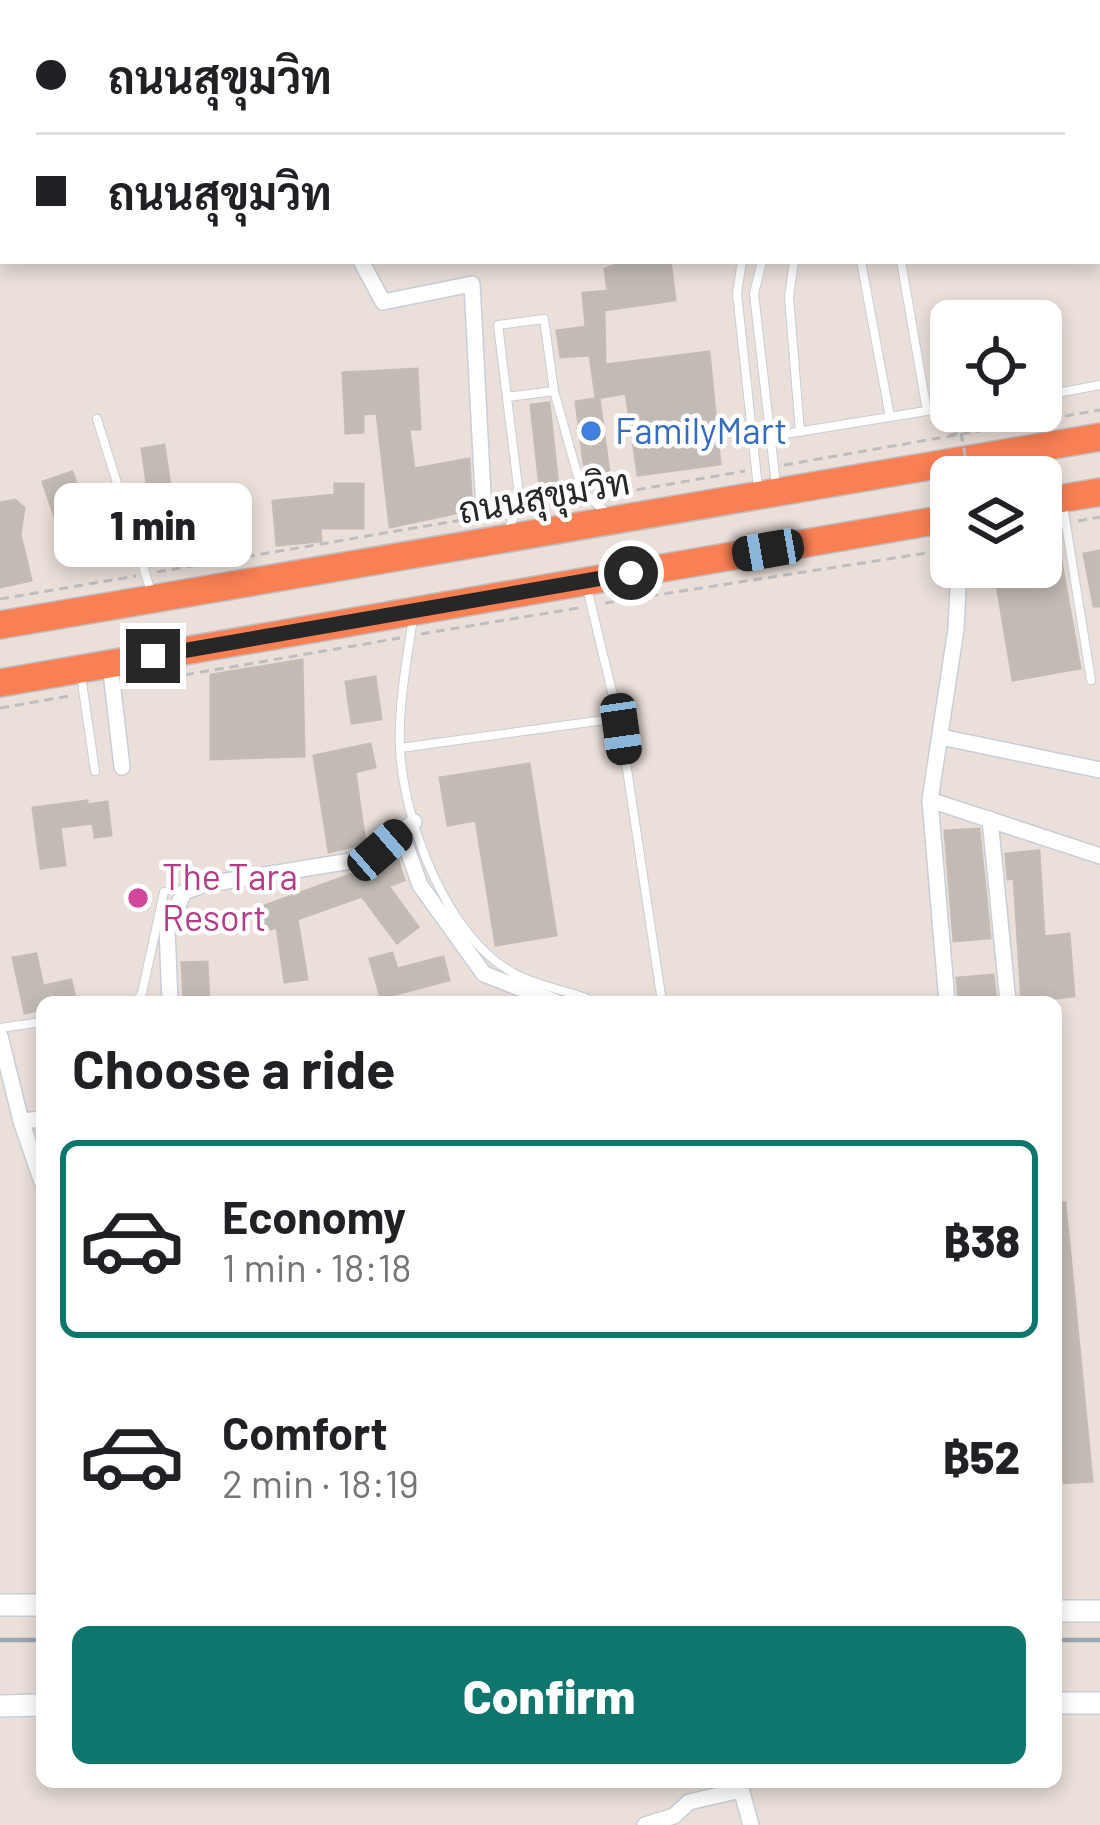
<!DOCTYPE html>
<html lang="en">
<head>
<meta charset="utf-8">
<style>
	body { margin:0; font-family:Barlow,Sarabun,sans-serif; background:#f2f2f2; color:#202124; height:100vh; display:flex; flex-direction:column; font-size:45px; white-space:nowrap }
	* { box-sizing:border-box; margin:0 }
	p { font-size:39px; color:#757577 }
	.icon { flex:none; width:66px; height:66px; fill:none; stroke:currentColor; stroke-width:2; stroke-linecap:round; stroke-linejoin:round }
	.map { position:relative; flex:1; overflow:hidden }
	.panel { position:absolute; left:36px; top:996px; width:1026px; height:792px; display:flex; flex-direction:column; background:#fff; border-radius:18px; box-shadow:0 6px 18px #0003 }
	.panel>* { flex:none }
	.guide { position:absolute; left:0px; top:0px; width:1101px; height:264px; box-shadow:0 6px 18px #0003; display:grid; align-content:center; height:264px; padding:0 36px; background:#fff }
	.fabs { position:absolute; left:930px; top:300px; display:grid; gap:24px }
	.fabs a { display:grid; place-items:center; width:132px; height:132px; border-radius:18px; background:#fff; box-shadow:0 6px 18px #0003; font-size:60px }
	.end { position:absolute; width:54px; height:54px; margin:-27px; border:15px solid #272727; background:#fff; box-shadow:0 0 0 6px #fff }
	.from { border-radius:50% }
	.bubble { position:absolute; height:84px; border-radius:18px; background:#fff; box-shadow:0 6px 18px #0003; font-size:39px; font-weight:800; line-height:84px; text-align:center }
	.car { position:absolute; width:36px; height:72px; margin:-36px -18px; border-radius:15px; box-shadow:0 0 9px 3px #0007; background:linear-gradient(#222 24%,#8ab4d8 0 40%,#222 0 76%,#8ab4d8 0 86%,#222 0) }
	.guide b { display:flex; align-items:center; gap:42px; height:114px; font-size:45px }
	.guide b+b { border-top:3px solid #e0e0e0 }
	.guide i { width:30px; height:30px; background:#202124 }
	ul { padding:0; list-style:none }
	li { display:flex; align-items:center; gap:36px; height:198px; margin:0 24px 18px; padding:0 12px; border:6px solid transparent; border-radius:18px }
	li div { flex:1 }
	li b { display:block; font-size:45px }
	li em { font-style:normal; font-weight:800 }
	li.current { border-color:#0f766e }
	li>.icon { width:108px; height:108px; stroke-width:1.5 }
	h2 { padding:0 36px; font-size:54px; line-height:144px }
	.button { display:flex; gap:24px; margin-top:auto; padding:24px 36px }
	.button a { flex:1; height:138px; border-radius:18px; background:#0f766e; color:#fff; font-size:48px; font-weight:800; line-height:138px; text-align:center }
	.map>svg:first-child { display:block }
</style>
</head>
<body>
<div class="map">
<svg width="1100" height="1825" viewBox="0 0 1100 1825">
	<rect width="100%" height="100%" fill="#eadfd9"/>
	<!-- building -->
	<path fill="#c2bbb5" stroke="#c4bbb3" stroke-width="3" d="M 626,261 L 670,261 L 675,300 L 604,310 L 605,365 L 709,352 L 720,464 L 638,475 L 626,393 L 596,398 L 590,355 L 561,357 L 557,331 L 586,327 L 583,293 L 608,291 L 605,269 Z
		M 417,369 L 420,429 L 409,429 L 414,469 L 469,459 L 471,496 L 479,508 L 390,527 L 377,413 L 363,414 L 363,432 L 346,433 L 343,373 Z
		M 599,398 L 610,480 L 595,481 L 592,463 L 584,464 L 576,402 Z
		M 549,403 L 558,486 L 540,488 L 531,405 Z
		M 164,445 L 171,493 L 149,496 L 142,449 Z
		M 72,472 L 84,506 L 55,517 L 43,482 Z
		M 335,484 L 363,484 L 363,528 L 320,528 L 321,541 L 277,545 L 273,501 L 335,495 Z
		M 15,500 L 24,508 L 20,534 L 31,580 L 0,587 L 0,503 Z
		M 1059,550 L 1080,668 L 1013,680 L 994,567 L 1041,567 L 1041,553 Z
		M 1100,551 L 1100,606 L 1094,606 L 1084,554 Z
		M 302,660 L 304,756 L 211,759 L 211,675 Z
		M 375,677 L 381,719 L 352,723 L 346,682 Z
		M 370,744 L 375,767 L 355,772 L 365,843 L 329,852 L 314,756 Z
		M 529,764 L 556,935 L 496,945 L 476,820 L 448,825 L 440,778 Z
		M 87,801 L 87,805 L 107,802 L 111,835 L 95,837 L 93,823 L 60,827 L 65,865 L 41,868 L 33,808 Z
		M 979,829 L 990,938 L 954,941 L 945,831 Z
		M 1039,851 L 1044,937 L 1069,934 L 1074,996 L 1022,1002 L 1014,878 L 1008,879 L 1006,854 Z
		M 397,858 L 404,880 L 388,886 L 418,927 L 397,943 L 362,896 L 297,919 L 307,979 L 285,982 L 277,927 L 263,931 L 256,909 Z
		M 392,953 L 397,969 L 443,957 L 449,980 L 381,998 L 370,959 Z
		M 36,954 L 43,986 L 71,980 L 76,1002 L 42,1002 L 42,1009 L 25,1013 L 13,958 Z
		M 207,962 L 209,1002 L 184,1002 L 182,963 Z
		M 993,975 L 996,1002 L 959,998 L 957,978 Z
		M 1065,1203 L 1092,1481 L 1064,1483 L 1056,1393 L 1056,1204 Z"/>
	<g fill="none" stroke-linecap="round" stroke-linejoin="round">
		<defs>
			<path id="lane" d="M 640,0 L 642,3
				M 662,0 L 664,3
				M 701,0 L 703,3
				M 811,0 L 812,3
				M 0,92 L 3,92
				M 1098,183 L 1100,183
				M 742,261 L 737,293 L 758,488
				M 762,261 L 754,294 L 776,485
				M 794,261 L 789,297 L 800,432
				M 861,261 L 890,417
				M 901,261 L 927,411
				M 1041,396 L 1100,385
				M 507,397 L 554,391 L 582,491 L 606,512
				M 97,419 L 151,592
				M 785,434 L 951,407
				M 1063,506 L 1091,680
				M 507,532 L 520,503 L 498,325 L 544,319 L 554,391
				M 587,588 L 621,729 L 662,1002
				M 413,618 C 407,659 398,707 400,748 C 403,820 447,939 515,974 C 536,985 563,990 586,998 L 586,1002
				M 81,676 L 95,771
				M 400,748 L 619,718
				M 136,1002 L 142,993 L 164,892
				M 0,1028 L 42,1022"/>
			<path id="street" d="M 171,0 L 172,3
				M 0,201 L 3,201
				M 361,261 L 383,302 L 472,284 L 483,494
				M 110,664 L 122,767
				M 941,737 L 1100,770
				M 930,800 L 1100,856
				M 990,819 L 1008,1002
				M 401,832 L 420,885 L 484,974 L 556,1002
				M 170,1002 L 167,929 L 184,892 L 202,885 L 363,859 L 414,822
				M 947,1002 L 930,800 L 956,629 L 959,567
				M 0,1036 L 21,1121 L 42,1182
				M 21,1121 L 42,1119
				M 740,1785 L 751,1825
				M 645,1825 L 674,1816 L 689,1802 L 741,1790"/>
			<path id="secondary" d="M 0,1605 L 42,1605
				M 1056,1611 L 1100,1611
				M 1056,1703 L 1100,1703
				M 0,1706 L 42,1705"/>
			<path id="highway" d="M 1041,502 L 1100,492
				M 0,625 L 1100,437
				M 0,683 L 951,518"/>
		</defs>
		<!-- lane casing -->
		<use href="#lane" stroke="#c7ced9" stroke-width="10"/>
		<!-- street casing -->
		<use href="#street" stroke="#c7ced9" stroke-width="18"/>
		<!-- secondary casing -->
		<use href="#secondary" stroke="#c7ced9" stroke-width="24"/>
		<!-- highway casing -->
		<use href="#highway" stroke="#bebebe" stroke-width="30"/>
		<!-- path -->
		<path stroke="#bebebe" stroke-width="3" stroke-dasharray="9 6" stroke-linecap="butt" d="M 949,435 L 961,433
			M 784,465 L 1100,410
			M 607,495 L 745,471
			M 530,508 L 573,501
			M 1078,521 L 1100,517
			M 1041,528 L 1057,525
			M 157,572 L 502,513
			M 0,599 L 136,576
			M 605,603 L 946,550 L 948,554
			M 421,634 L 578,608
			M 126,685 L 400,638
			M 0,708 L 69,696"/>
		<!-- lane -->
		<use href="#lane" stroke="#fff" stroke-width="8"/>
		<!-- street -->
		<use href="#street" stroke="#fff" stroke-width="15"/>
		<!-- secondary -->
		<use href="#secondary" stroke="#fff" stroke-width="21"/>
		<!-- highway -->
		<use href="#highway" stroke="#f97f54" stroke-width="27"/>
		<!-- rail -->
		<path stroke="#9ca3b1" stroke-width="4.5" d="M 0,1640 L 42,1640
			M 1056,1640 L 1100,1640"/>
		<!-- path-bridge -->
		<path stroke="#bebebe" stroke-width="3" stroke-dasharray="9 6" stroke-linecap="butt" d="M 961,433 L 969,477"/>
	</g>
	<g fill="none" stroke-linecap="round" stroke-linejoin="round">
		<!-- route -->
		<path stroke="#272727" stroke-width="15" d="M 153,656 L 631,573"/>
	</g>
	<!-- markers -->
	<circle fill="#3f7fe0" stroke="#fff" stroke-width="4.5" cx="591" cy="431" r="12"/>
	<circle fill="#d1479c" stroke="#fff" stroke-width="4.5" cx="138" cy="898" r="12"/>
	<g text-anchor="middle" stroke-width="9" stroke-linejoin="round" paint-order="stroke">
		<!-- shop labels -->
		<g font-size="36" fill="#366cbe" stroke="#fff" text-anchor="start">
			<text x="615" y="444">FamilyMart</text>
		</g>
		<!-- street labels -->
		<g font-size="36" fill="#272727" stroke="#fff">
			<text transform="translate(544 496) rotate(-10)" y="13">ถนนสุขุมวิท</text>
		</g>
		<!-- hotel labels -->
		<g font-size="36" fill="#b23c85" stroke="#fff" text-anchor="start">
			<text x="162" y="890">The Tara<tspan x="162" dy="41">Resort</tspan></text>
		</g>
	</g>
</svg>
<div class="fabs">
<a><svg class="icon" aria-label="locate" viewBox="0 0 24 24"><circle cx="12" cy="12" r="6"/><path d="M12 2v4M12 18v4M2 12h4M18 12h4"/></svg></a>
<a><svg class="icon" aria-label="layers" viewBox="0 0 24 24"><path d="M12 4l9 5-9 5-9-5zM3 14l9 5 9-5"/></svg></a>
</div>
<i class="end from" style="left:631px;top:573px"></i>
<i class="end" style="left:153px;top:656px"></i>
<div class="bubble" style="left:54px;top:483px;width:198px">1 min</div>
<i class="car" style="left:768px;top:550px;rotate:260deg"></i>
<i class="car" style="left:621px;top:729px;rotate:172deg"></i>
<i class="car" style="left:380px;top:850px;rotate:49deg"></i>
<div class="guide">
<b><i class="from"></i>ถนนสุขุมวิท</b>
<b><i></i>ถนนสุขุมวิท</b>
</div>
<section class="panel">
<h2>Choose a ride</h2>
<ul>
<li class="current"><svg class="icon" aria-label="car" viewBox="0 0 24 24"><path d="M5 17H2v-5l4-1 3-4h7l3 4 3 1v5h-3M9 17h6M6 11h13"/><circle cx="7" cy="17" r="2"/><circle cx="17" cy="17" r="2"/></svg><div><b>Economy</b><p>1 min · 18:18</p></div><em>฿38</em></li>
<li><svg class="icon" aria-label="car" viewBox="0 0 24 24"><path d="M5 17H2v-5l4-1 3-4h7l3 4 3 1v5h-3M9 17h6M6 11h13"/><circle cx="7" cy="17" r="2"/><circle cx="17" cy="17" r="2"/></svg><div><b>Comfort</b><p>2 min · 18:19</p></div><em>฿52</em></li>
</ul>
<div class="button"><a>Confirm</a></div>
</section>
</div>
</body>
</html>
